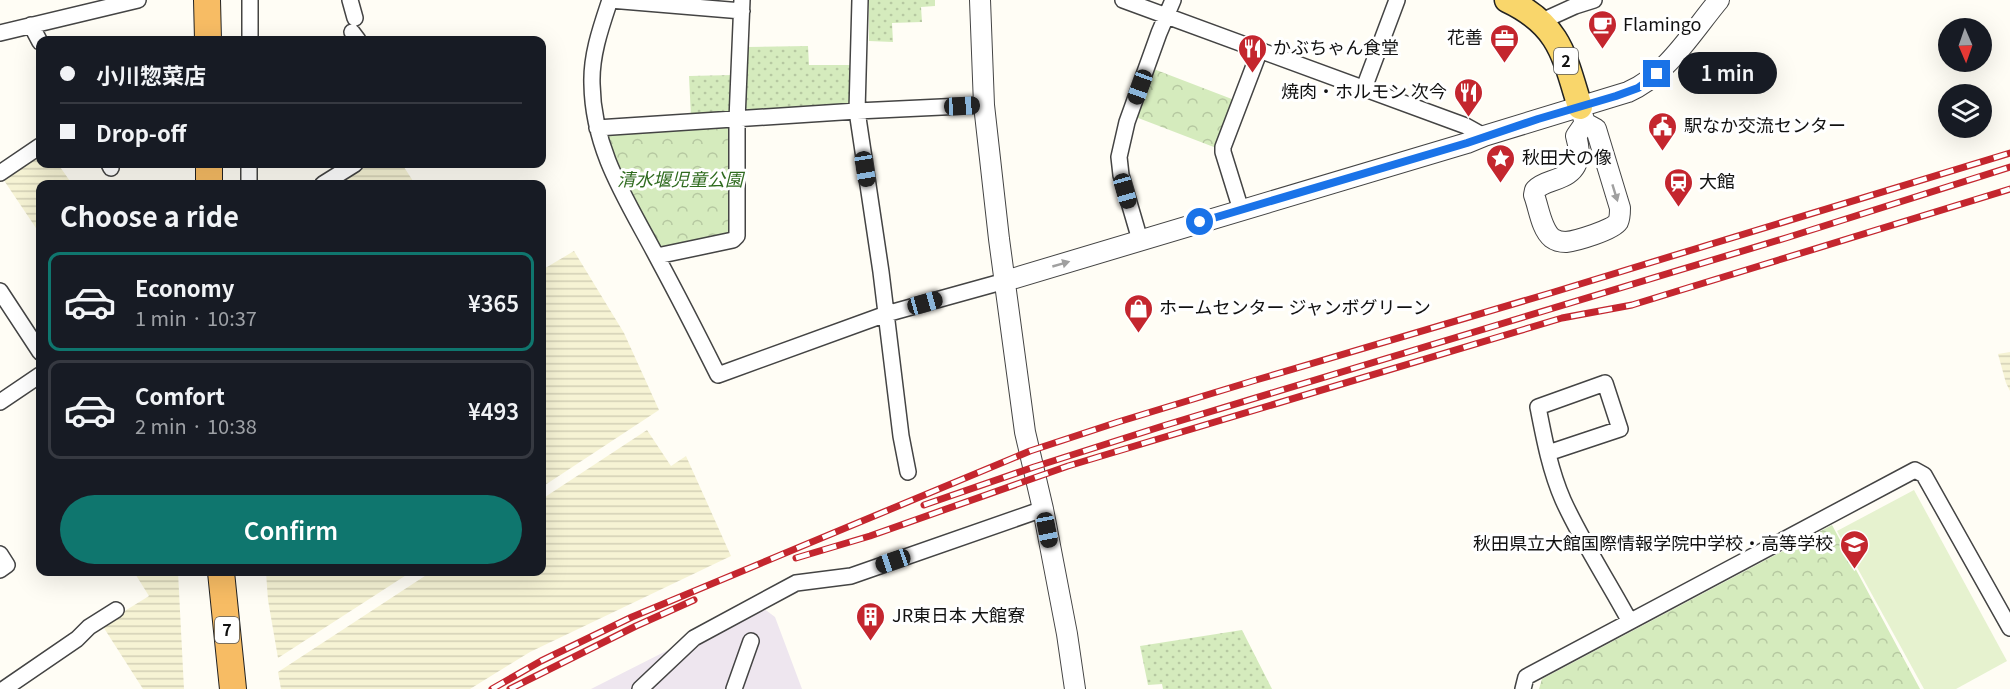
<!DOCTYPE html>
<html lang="en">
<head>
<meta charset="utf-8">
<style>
	body { margin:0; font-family:Georgia,"Noto Sans JP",serif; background:#20242c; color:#f1f3f6; height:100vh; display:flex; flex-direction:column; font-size:22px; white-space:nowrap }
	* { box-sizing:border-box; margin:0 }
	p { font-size:20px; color:#9ea1a6 }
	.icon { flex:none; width:33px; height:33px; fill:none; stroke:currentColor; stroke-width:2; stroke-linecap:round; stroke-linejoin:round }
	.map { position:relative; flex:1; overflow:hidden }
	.details { position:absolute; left:36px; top:180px; width:510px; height:396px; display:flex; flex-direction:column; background:#171b24; border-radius:12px; box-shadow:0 6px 24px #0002 }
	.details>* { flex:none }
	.hud { position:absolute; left:36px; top:36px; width:510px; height:132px; border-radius:12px; box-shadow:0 6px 24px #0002; display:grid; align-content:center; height:132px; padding:0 24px; background:#171b24 }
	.needle { width:39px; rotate:178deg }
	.controls { position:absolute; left:1938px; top:18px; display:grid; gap:12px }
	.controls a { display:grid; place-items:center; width:54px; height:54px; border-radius:50%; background:#171b24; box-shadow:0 6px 24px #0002; font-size:30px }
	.end { position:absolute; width:27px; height:27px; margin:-14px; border:8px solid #1a73e8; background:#fff; box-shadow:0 0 0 3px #fff }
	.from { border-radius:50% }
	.bubble { position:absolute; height:42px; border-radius:21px; background:#171b24; box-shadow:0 6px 24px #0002; font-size:20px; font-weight:600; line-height:42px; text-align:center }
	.car { position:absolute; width:18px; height:36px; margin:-18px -9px; border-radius:8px; box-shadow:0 0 4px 2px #0007; background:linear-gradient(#222 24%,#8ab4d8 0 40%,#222 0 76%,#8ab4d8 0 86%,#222 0) }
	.hud b { display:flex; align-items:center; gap:21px; height:57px; font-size:22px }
	.hud b+b { border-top:2px solid #363941 }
	.hud i { width:15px; height:15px; background:#f1f3f6 }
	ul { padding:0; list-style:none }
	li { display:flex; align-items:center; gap:18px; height:99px; margin:0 12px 9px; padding:0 12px; border:3px solid #363941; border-radius:12px }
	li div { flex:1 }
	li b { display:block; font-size:22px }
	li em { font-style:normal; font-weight:600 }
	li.selected { border-color:#0f766e }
	li>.icon { width:54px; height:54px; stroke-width:1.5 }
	h2 { padding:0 24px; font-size:27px; line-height:72px }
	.action { display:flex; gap:12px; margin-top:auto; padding:12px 24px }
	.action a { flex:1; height:69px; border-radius:36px; background:#0f766e; color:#fff; font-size:24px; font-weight:600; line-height:69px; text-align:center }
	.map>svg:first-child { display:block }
</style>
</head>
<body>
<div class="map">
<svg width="2010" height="689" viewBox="0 0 2010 689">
	<defs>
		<pattern id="farmland-rules" width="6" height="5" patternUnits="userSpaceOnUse" patternTransform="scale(1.5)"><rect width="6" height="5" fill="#f6f3d4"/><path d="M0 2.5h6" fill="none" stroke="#d2cfb5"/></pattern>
		<pattern id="grass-dots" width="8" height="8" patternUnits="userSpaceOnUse" patternTransform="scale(1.5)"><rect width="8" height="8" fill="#d5ebbd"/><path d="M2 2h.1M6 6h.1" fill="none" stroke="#b6c8a1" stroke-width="1.8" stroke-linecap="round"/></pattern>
		<pattern id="park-crowns" width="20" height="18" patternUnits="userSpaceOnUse" patternTransform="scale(1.5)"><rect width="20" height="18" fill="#d5ebbd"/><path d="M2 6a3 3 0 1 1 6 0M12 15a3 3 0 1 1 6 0" fill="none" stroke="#b6c8a1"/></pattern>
	</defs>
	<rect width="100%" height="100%" fill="#fffdf5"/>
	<!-- industrial -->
	<path fill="#eee6ef" d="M 755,602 L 775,617 L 802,689 L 591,689 L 684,642 Z"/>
	<!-- farmland -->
	<path fill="url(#farmland-rules)" d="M 40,152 L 40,164 L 58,164 L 72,184 L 40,184 L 40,234 L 3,179 Z
		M 365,164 L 402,164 L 415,184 L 334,184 Z
		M 574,251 L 624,333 L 659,410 L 542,487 L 542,270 Z
		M 2010,352 L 2010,391 L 2006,383 L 1998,354 Z
		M 647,430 L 671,466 L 686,456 L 731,556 L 530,652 L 470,689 L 281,689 L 278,672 L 431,572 L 542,572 L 542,499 Z
		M 134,572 L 178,572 L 184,689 L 143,689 L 102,625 L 149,596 Z
		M 266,572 L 411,572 L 278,658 L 268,600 Z"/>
	<!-- grass -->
	<path fill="url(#grass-dots)" d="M 869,0 L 935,0 L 935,6 L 921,7 L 922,22 L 892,23 L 893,42 L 869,41 Z
		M 808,46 L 809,65 L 851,65 L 852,100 L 846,107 L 752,112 L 746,108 L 748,47 Z
		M 733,75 L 734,109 L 727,114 L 691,117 L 689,76 Z
		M 1242,630 L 1272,689 L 1163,689 L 1162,684 L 1148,685 L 1140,646 Z"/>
	<!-- park -->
	<path fill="url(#park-crowns)" d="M 1151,68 L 1237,101 L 1219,149 L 1133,116 Z
		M 732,123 L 735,232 L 657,250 L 623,187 L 605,130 Z
		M 1832,525 L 1920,689 L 1539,689 L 1542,679 Z"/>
	<!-- pitch -->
	<path fill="#e6f2cf" d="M 1914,490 L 2007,661 L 1956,689 L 1924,689 L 1837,531 Z"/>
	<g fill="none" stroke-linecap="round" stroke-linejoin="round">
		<defs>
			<path id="minor" d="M 250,0 L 250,40
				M 350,0 L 355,18
				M 610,0 C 601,27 591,55 592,84 C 593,151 627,200 657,257 C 678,296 698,335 718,375 L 886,314 L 1005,281
				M 610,0 L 742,11
				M 860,0 L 857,111 L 881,272 L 901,436 L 908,472
				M 1123,0 L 1466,126 L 1484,136
				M 1542,21 L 1575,6 L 1594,0
				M 31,25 L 40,42
				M 352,32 L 358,40
				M 0,33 L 138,0
				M 1364,88 L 1397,0
				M 597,128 L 857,111 L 984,105
				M 109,164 L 111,168
				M 249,164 L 249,184
				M 0,173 L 40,146
				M 323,184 L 355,164
				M 1241,210 L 1223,152 L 1223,147 L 1260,50
				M 1140,240 L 1121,175 L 1119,157 L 1127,122 L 1159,33 L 1173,0
				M 657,256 L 733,240 L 737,236 L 737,120 L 742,0
				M 0,291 L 40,352
				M 0,402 L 40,375
				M 1548,453 L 1620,429 L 1605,383 L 1538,407 C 1544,438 1550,470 1563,500 C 1581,540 1608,581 1629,620
				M 0,554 L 7,565 L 0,570
				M 4,689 L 77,639 L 89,627 L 116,610
				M 640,689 L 694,638 L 796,583 L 851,576 L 1043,509
				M 734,689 L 751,641
				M 1523,689 L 1526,677 L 1915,470 L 1924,475 L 2010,628"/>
			<path id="tertiary" d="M 980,0 L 984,105 L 999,239 L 1025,432 L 1043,509 L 1067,634 L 1075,689
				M 1580,107 L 1585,123 L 1596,129 L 1620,208 C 1620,213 1620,218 1618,222 C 1613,230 1576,241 1566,242 C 1561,242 1556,241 1552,238 C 1541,229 1539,208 1534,195 L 1535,190 C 1543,182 1552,182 1562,177 C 1580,169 1581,153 1576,136 L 1585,123
				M 1005,281 L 1467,143 L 1484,136 L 1628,92 C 1666,76 1693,31 1719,0"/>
			<path id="primary" d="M 1507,0 C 1560,25 1564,55 1580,107"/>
			<path id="trunk" d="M 207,0 L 208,40
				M 209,164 L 209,184
				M 221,572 L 233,689"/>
		</defs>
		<!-- minor casing -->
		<use href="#minor" stroke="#444" stroke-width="18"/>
		<!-- tertiary casing -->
		<use href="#tertiary" stroke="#444" stroke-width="22"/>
		<!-- primary casing -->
		<use href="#primary" stroke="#222" stroke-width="27"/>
		<!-- trunk casing -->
		<use href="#trunk" stroke="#222" stroke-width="28"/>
		<!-- minor -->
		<use href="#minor" stroke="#fff" stroke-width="15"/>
		<!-- tertiary -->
		<use href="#tertiary" stroke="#fff" stroke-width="20"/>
		<!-- primary -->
		<use href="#primary" stroke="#f9d66b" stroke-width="24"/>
		<!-- trunk -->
		<use href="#trunk" stroke="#f7bc64" stroke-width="26"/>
		<defs>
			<path id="rail" d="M 924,505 L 1034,467 L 1166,425 L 1789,237 L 2010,167
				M 796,558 L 870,536 L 1068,466 L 1562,318 L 1632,305 L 2010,189
				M 492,689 L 541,661 L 632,617 L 1030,451 L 1118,422 L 1256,380 L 1554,292 L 2010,153
				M 510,689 L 636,626 L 694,600"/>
		</defs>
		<!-- rail casing -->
		<use href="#rail" stroke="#c4262e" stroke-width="7"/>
		<!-- rail -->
		<use href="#rail" stroke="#fff" stroke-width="4.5" stroke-dasharray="14" stroke-linecap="butt"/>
	</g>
	<!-- one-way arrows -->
	<defs><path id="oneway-solid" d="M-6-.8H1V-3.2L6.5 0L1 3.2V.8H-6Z" transform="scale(1.5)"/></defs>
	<g fill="#a0a0a0">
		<use href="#oneway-solid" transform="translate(1615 193) rotate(73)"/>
		<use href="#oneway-solid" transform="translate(1061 264) rotate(-16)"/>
	</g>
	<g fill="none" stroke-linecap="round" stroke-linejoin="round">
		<!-- route -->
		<path stroke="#1a73e8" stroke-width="8" d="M 1200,222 L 1467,143 L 1538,119 L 1616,96 L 1638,88 L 1657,74"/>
	</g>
	<!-- icons -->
	<defs>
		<symbol id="cafe-pin" viewBox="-11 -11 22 30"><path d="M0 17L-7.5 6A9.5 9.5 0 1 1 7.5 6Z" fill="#c4262e" stroke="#fff"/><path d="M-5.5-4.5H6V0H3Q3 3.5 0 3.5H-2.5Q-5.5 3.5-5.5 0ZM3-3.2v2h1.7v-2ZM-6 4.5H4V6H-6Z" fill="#fff"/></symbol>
		<symbol id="office-pin" viewBox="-11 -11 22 30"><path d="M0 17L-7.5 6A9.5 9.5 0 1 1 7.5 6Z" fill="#c4262e" stroke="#fff"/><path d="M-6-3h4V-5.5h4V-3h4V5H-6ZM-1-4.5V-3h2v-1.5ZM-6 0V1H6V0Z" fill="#fff"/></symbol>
		<symbol id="restaurant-pin" viewBox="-11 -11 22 30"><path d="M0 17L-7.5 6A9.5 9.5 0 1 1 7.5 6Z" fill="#c4262e" stroke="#fff"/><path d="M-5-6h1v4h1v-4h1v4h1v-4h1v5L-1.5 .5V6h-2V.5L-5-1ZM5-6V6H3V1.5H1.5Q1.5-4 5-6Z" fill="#fff"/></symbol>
		<symbol id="civic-pin" viewBox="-11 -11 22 30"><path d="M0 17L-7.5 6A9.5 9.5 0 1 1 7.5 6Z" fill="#c4262e" stroke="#fff"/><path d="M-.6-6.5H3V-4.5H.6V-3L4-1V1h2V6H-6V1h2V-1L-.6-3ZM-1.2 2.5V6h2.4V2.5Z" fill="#fff"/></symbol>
		<symbol id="sight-pin" viewBox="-11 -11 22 30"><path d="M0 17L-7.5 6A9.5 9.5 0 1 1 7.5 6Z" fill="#c4262e" stroke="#fff"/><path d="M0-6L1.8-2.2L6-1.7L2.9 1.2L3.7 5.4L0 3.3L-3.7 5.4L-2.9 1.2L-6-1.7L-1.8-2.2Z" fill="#fff"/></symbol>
		<symbol id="station-pin" viewBox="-11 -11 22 30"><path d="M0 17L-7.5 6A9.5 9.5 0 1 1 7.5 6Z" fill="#c4262e" stroke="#fff"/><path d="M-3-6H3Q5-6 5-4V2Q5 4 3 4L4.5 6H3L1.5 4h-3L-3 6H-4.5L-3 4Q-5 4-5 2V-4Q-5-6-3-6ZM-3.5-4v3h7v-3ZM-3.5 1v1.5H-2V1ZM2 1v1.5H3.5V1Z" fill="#fff"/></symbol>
		<symbol id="shop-pin" viewBox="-11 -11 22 30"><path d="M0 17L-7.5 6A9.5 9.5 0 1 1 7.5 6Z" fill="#c4262e" stroke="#fff"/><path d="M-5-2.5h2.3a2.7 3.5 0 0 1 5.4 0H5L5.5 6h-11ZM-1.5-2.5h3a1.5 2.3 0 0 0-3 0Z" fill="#fff"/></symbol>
		<symbol id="school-pin" viewBox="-11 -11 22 30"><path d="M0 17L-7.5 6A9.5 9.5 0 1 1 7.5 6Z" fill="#c4262e" stroke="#fff"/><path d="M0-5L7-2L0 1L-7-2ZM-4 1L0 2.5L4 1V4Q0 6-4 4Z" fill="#fff"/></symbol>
		<symbol id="building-pin" viewBox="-11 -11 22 30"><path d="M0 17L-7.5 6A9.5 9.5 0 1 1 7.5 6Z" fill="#c4262e" stroke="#fff"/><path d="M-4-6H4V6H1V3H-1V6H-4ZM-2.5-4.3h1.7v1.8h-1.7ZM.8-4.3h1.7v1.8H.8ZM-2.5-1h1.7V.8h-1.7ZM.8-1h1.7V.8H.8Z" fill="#fff"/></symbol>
	</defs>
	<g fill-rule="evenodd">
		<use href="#cafe-pin" x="1586" y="8" width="33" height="45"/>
		<use href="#office-pin" x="1488" y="22" width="33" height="45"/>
		<use href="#restaurant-pin" x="1236" y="32" width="33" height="45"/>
		<use href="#restaurant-pin" x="1452" y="76" width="33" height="45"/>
		<use href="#civic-pin" x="1646" y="110" width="33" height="45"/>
		<use href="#sight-pin" x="1484" y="142" width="33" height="45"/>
		<use href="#station-pin" x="1662" y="166" width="33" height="45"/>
		<use href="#shop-pin" x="1122" y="292" width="33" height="45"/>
		<use href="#school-pin" x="1838" y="528" width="33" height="45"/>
		<use href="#building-pin" x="854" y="600" width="33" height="45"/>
	</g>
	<g text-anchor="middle" stroke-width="6" stroke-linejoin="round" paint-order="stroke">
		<!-- shield labels -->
		<g fill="#fff" stroke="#585858" stroke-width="1.5">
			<rect x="1554" y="48" width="24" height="26" rx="4.5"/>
			<rect x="215" y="617" width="24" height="26" rx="4.5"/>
		</g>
		<g font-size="16" font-weight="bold" fill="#111">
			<text x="1566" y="67">2</text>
			<text x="227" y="636">7</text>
		</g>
		<!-- poi labels -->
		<g font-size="18" fill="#111" stroke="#fff" text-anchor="start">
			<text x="1623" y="31">Flamingo</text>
			<text x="1483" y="44" text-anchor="end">花善</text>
			<text x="1273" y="54">かぶちゃん食堂</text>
			<text x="1447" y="98" text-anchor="end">焼肉・ホルモン 次今</text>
			<text x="1684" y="132">駅なか交流センター</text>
			<text x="1522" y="164">秋田犬の像</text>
			<text x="1699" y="188">大館</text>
			<text x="1159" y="314">ホームセンター ジャンボグリーン</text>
			<text x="1833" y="550" text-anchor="end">秋田県立大館国際情報学院中学校・高等学校</text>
			<text x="892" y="622">JR東日本 大館寮</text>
		</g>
		<!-- park labels -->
		<g font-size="18" font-style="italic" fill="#2f6b1f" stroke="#fff">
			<text x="680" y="186">清水堰児童公園</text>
		</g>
	</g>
</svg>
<div class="controls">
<a><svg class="needle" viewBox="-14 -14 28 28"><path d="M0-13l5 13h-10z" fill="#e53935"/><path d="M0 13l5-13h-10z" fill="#9ea1a6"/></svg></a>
<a><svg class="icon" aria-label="layers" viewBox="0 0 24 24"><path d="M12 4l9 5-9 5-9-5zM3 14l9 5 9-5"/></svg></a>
</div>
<i class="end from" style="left:1200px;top:222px"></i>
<i class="end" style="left:1657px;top:74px"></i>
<div class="bubble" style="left:1678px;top:52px;width:99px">1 min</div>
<i class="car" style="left:1140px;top:87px;rotate:200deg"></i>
<i class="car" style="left:962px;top:106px;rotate:87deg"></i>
<i class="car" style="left:865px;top:169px;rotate:171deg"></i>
<i class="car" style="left:1125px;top:191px;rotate:164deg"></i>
<i class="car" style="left:925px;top:303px;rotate:74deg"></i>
<i class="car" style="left:1047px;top:530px;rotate:169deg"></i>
<i class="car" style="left:893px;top:561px;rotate:251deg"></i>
<div class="hud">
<b><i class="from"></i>小川惣菜店</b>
<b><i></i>Drop-off</b>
</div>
<section class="details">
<h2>Choose a ride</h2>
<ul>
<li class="selected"><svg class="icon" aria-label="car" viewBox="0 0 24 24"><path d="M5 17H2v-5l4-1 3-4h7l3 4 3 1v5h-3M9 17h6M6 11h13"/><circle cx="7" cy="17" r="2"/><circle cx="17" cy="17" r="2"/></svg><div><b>Economy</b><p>1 min · 10:37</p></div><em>¥365</em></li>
<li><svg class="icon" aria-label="car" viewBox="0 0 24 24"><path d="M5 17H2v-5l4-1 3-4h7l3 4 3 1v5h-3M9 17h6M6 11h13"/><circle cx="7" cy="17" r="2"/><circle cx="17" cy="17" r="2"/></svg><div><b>Comfort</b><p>2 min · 10:38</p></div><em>¥493</em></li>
</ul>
<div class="action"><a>Confirm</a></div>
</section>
</div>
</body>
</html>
